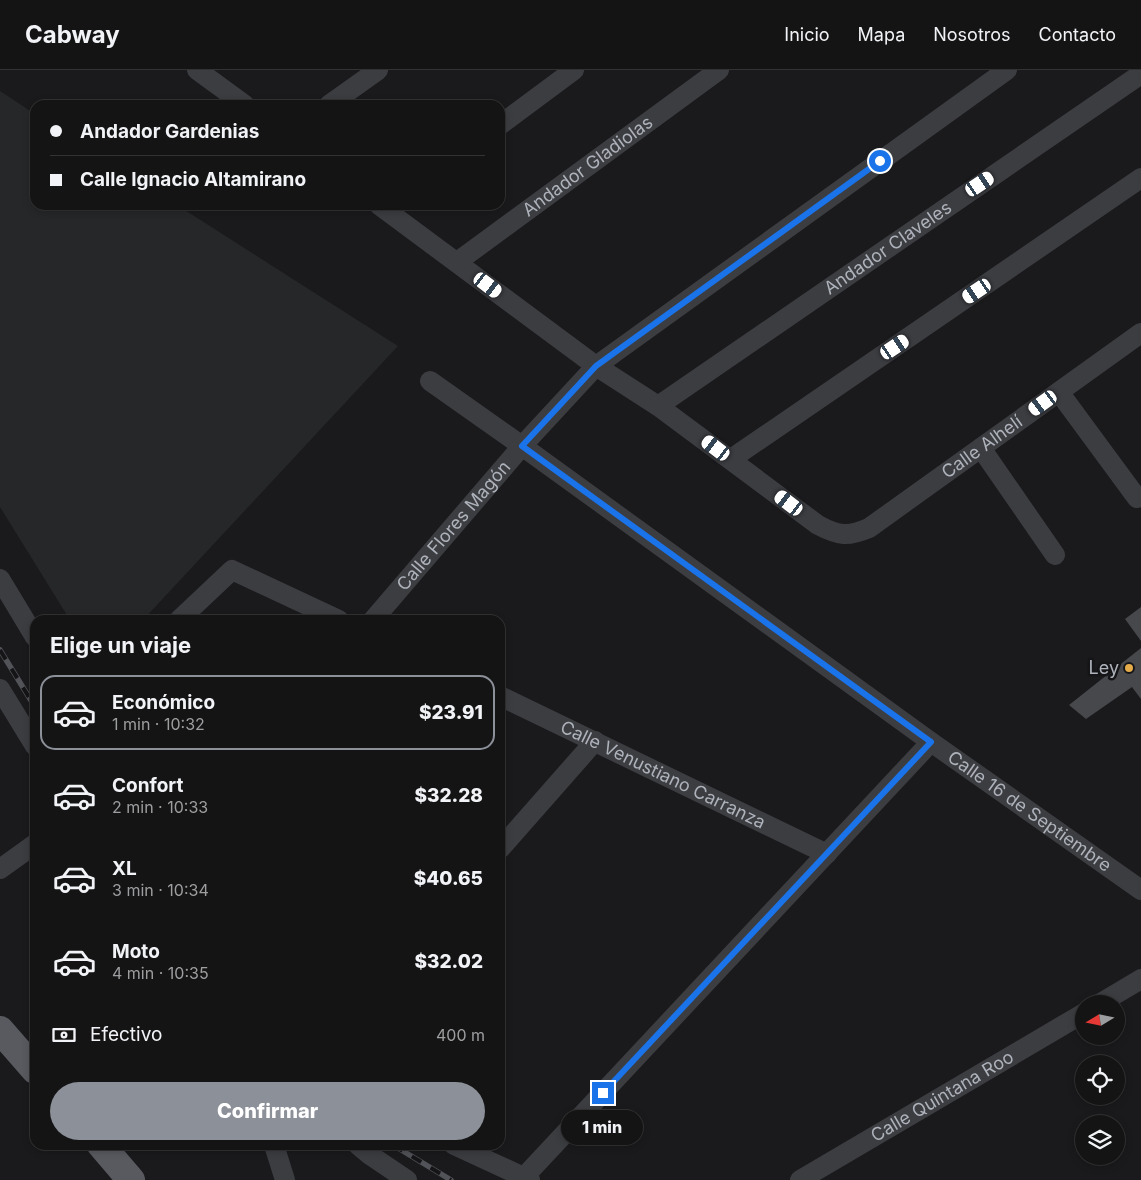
<!DOCTYPE html>
<html lang="es">
<head>
<meta charset="utf-8">
<style>
	body { margin:0; font-family:Inter,sans-serif; background:#212122; color:#f1f3f6; height:100vh; display:flex; flex-direction:column; font-size:19px; white-space:nowrap }
	* { box-sizing:border-box; margin:0 }
	p { font-size:16px; color:#9d9ea0 }
	.icon { flex:none; width:28px; height:28px; fill:none; stroke:currentColor; stroke-width:2; stroke-linecap:round; stroke-linejoin:round }
	.map { position:relative; flex:1; overflow:hidden }
	.side { position:absolute; left:30px; top:545px; width:475px; height:535px; display:flex; flex-direction:column; background:#141415; border-radius:15px; box-shadow:0 2px 8px #0003,0 0 0 1px #333334 }
	.side>* { flex:none }
	.top-card { position:absolute; left:30px; top:30px; width:475px; height:110px; border-radius:15px; box-shadow:0 2px 8px #0003,0 0 0 1px #333334; display:grid; align-content:center; height:110px; padding:0 20px; background:#141415 }
	.needle { width:32px; rotate:260deg }
	.controls { position:absolute; left:1075px; top:925px; display:grid; gap:10px }
	.controls a { display:grid; place-items:center; width:50px; height:50px; border-radius:50%; background:#141415; box-shadow:0 2px 8px #0003,0 0 0 1px #333334; font-size:25px }
	.end { position:absolute; width:22px; height:22px; margin:-11px; border:6px solid #1a73e8; background:#fff; box-shadow:0 0 0 2px #fff }
	.from { border-radius:50% }
	.bubble { position:absolute; height:35px; border-radius:18px; background:#141415; box-shadow:0 2px 8px #0003,0 0 0 1px #333334; font-size:16px; font-weight:800; line-height:35px; text-align:center }
	.car { position:absolute; width:15px; height:30px; margin:-15px -8px; border-radius:6px; box-shadow:0 0 4px 1px #0007; background:linear-gradient(#fff 24%,#345 0 40%,#fff 0 76%,#345 0 86%,#fff 0) }
	.top-card b { display:flex; align-items:center; gap:18px; height:48px; font-size:19px }
	.top-card b+b { border-top:1px solid #333334 }
	.top-card i { width:12px; height:12px; background:#f1f3f6 }
	ul { padding:0; list-style:none }
	li { display:flex; align-items:center; gap:15px; height:75px; margin:0 10px 8px; padding:0 10px; border:2px solid transparent; border-radius:15px }
	li div { flex:1 }
	li b { display:block; font-size:19px }
	li em { font-style:normal; font-weight:800 }
	li.on { border-color:#8c9099 }
	li>.icon { width:45px; height:45px; stroke-width:1.5 }
	h2 { padding:0 20px; font-size:22px; line-height:60px }
	.pay { display:flex; align-items:center; gap:12px; height:55px; padding:0 20px; font-size:19px }
	.pay p { margin-inline-start:auto }
	.button { display:flex; gap:10px; margin-top:auto; padding:10px 20px }
	.button a { flex:1; height:58px; border-radius:30px; background:#8c9099; color:#fff; font-size:20px; font-weight:800; line-height:58px; text-align:center }
	header { display:flex; align-items:center; gap:30px; box-sizing:border-box; height:70px; padding:0 25px; background:#141415; border-bottom:1px solid #333334 }
	header strong { font-size:24px }
	nav { display:flex; gap:28px; margin-inline-start:auto; font-size:18px }
	.map>svg:first-child { display:block }
</style>
</head>
<body>
<header>
<strong>Cabway</strong>
<nav><a>Inicio</a><a>Mapa</a><a>Nosotros</a><a>Contacto</a></nav>
</header>
<div class="map">
<svg width="1141" height="1110" viewBox="0 0 1141 1110">
	<rect width="100%" height="100%" fill="#1a1a1c"/>
	<!-- built -->
	<path fill="#262729" d="M 0,21 L 35,44 L 35,135 L 177,135 L 398,276 L 143,550 L 70,550 L 0,437 Z"/>
	<!-- building -->
	<path fill="#47484c" d="M 1141,537 L 1141,571 L 1125,549 Z
		M 1141,578 L 1141,629 L 1132,617 L 1086,649 L 1069,635 Z"/>
	<g fill="none" stroke-linecap="round" stroke-linejoin="round">
		<!-- street -->
		<g stroke="#3c3d41" stroke-width="20">
			<path d="M 197,0 L 245,35"/>
			<path d="M 329,35 L 378,0"/>
			<path d="M 500,55 L 574,0"/>
			<path id="s1" d="M 379,135 L 596,296 L 658,336 L 818,455 C 839,466 848,467 869,458 L 1141,263"/>
			<path id="s2" d="M 457,192 L 719,0"/>
			<path id="s3" d="M 430,311 L 522,376 L 931,672 L 1141,820"/>
			<path d="M 1059,322 L 1137,428"/>
			<path id="s4" d="M 658,336 L 1141,4"/>
			<path d="M 981,378 L 1055,485"/>
			<path d="M 731,389 L 1141,108"/>
			<path d="M 0,509 L 35,567"/>
			<path d="M 179,550 L 232,500 L 339,550"/>
			<path id="s5" d="M 373,550 L 522,376 L 596,296 L 1007,0"/>
			<path d="M 0,619 L 35,676"/>
			<path id="s6" d="M 500,626 L 827,784"/>
			<path d="M 500,779 L 595,671"/>
			<path d="M 0,799 L 35,774"/>
			<path d="M 1099,934 L 1141,909"/>
			<path d="M 274,1075 L 285,1110"/>
			<path d="M 358,1075 L 370,1085 L 407,1110"/>
			<path d="M 454,1075 L 530,1110"/>
			<path d="M 524,1107 L 931,672"/>
			<path id="s7" d="M 800,1110 L 1084,943"/>
		</g>
		<!-- primary -->
		<path stroke="#585a60" stroke-width="28" d="M 0,960 L 35,1000
			M 101,1075 L 131,1110"/>
		<defs>
			<path id="rail" d="M 0,580 L 35,637
				M 393,1075 L 451,1110"/>
		</defs>
		<!-- rail casing -->
		<use href="#rail" stroke="#515358" stroke-width="5.5"/>
		<!-- rail -->
		<use href="#rail" stroke="#151517" stroke-width="4" stroke-dasharray="11" stroke-linecap="butt"/>
	</g>
	<g fill="none" stroke-linecap="round" stroke-linejoin="round">
		<!-- route -->
		<path stroke="#1a73e8" stroke-width="6" d="M 603,1023 L 931,672 L 522,376 L 596,296 L 880,91"/>
	</g>
	<!-- markers -->
	<circle fill="#e4ab4b" stroke="#151517" stroke-width="2" cx="1129" cy="598" r="5"/>
	<g text-anchor="middle" stroke-width="5" stroke-linejoin="round" paint-order="stroke">
		<!-- street labels -->
		<g font-size="18" fill="#aeb2bb" stroke="#151517">
			<text dy="6" stroke="none"><textPath href="#s2" startOffset="162">Andador Gladiolas</textPath></text>
			<text dy="6" stroke="none"><textPath href="#s4" startOffset="279">Andador Claveles</textPath></text>
			<text dy="6" stroke="none"><textPath href="#s1" startOffset="736">Calle Alhelí</textPath></text>
			<text dy="6" stroke="none"><textPath href="#s5" startOffset="124">Calle Flores Magón</textPath></text>
			<text dy="6" stroke="none"><textPath href="#s6" startOffset="181">Calle Venustiano Carranza</textPath></text>
			<text dy="6" stroke="none"><textPath href="#s3" startOffset="738">Calle 16 de Septiembre</textPath></text>
			<text dy="6" stroke="none"><textPath href="#s7" startOffset="165">Calle Quintana Roo</textPath></text>
		</g>
		<!-- poi labels -->
		<g font-size="18" fill="#aeb2bb" stroke="#151517" text-anchor="end">
			<text x="1119" y="604">Ley</text>
		</g>
	</g>
</svg>
<div class="controls">
<a><svg class="needle" viewBox="-14 -14 28 28"><path d="M0-13l5 13h-10z" fill="#e53935"/><path d="M0 13l5-13h-10z" fill="#9d9ea0"/></svg></a>
<a><svg class="icon" aria-label="locate" viewBox="0 0 24 24"><circle cx="12" cy="12" r="6"/><path d="M12 2v4M12 18v4M2 12h4M18 12h4"/></svg></a>
<a><svg class="icon" aria-label="layers" viewBox="0 0 24 24"><path d="M12 4l9 5-9 5-9-5zM3 14l9 5 9-5"/></svg></a>
</div>
<i class="end from" style="left:880px;top:91px"></i>
<i class="end" style="left:603px;top:1023px"></i>
<div class="bubble" style="left:561px;top:1040px;width:82px">1 min</div>
<i class="car" style="left:980px;top:114px;rotate:56deg"></i>
<i class="car" style="left:488px;top:215px;rotate:127deg"></i>
<i class="car" style="left:977px;top:221px;rotate:236deg"></i>
<i class="car" style="left:895px;top:277px;rotate:56deg"></i>
<i class="car" style="left:1043px;top:333px;rotate:234deg"></i>
<i class="car" style="left:716px;top:378px;rotate:307deg"></i>
<i class="car" style="left:789px;top:433px;rotate:307deg"></i>
<div class="top-card">
<b><i class="from"></i>Andador Gardenias</b>
<b><i></i>Calle Ignacio Altamirano</b>
</div>
<section class="side">
<h2>Elige un viaje</h2>
<ul>
<li class="on"><svg class="icon" aria-label="car" viewBox="0 0 24 24"><path d="M5 17H2v-5l4-1 3-4h7l3 4 3 1v5h-3M9 17h6M6 11h13"/><circle cx="7" cy="17" r="2"/><circle cx="17" cy="17" r="2"/></svg><div><b>Económico</b><p>1 min · 10:32</p></div><em>$23.91</em></li>
<li><svg class="icon" aria-label="car" viewBox="0 0 24 24"><path d="M5 17H2v-5l4-1 3-4h7l3 4 3 1v5h-3M9 17h6M6 11h13"/><circle cx="7" cy="17" r="2"/><circle cx="17" cy="17" r="2"/></svg><div><b>Confort</b><p>2 min · 10:33</p></div><em>$32.28</em></li>
<li><svg class="icon" aria-label="car" viewBox="0 0 24 24"><path d="M5 17H2v-5l4-1 3-4h7l3 4 3 1v5h-3M9 17h6M6 11h13"/><circle cx="7" cy="17" r="2"/><circle cx="17" cy="17" r="2"/></svg><div><b>XL</b><p>3 min · 10:34</p></div><em>$40.65</em></li>
<li><svg class="icon" aria-label="car" viewBox="0 0 24 24"><path d="M5 17H2v-5l4-1 3-4h7l3 4 3 1v5h-3M9 17h6M6 11h13"/><circle cx="7" cy="17" r="2"/><circle cx="17" cy="17" r="2"/></svg><div><b>Moto</b><p>4 min · 10:35</p></div><em>$32.02</em></li>
</ul>
<div class="pay"><svg class="icon" aria-label="cash" viewBox="0 0 24 24"><path d="M3 7h18v10H3z"/><circle cx="12" cy="12" r="2"/></svg>Efectivo<p>400 m</p></div>
<div class="button"><a>Confirmar</a></div>
</section>
</div>
</body>
</html>
